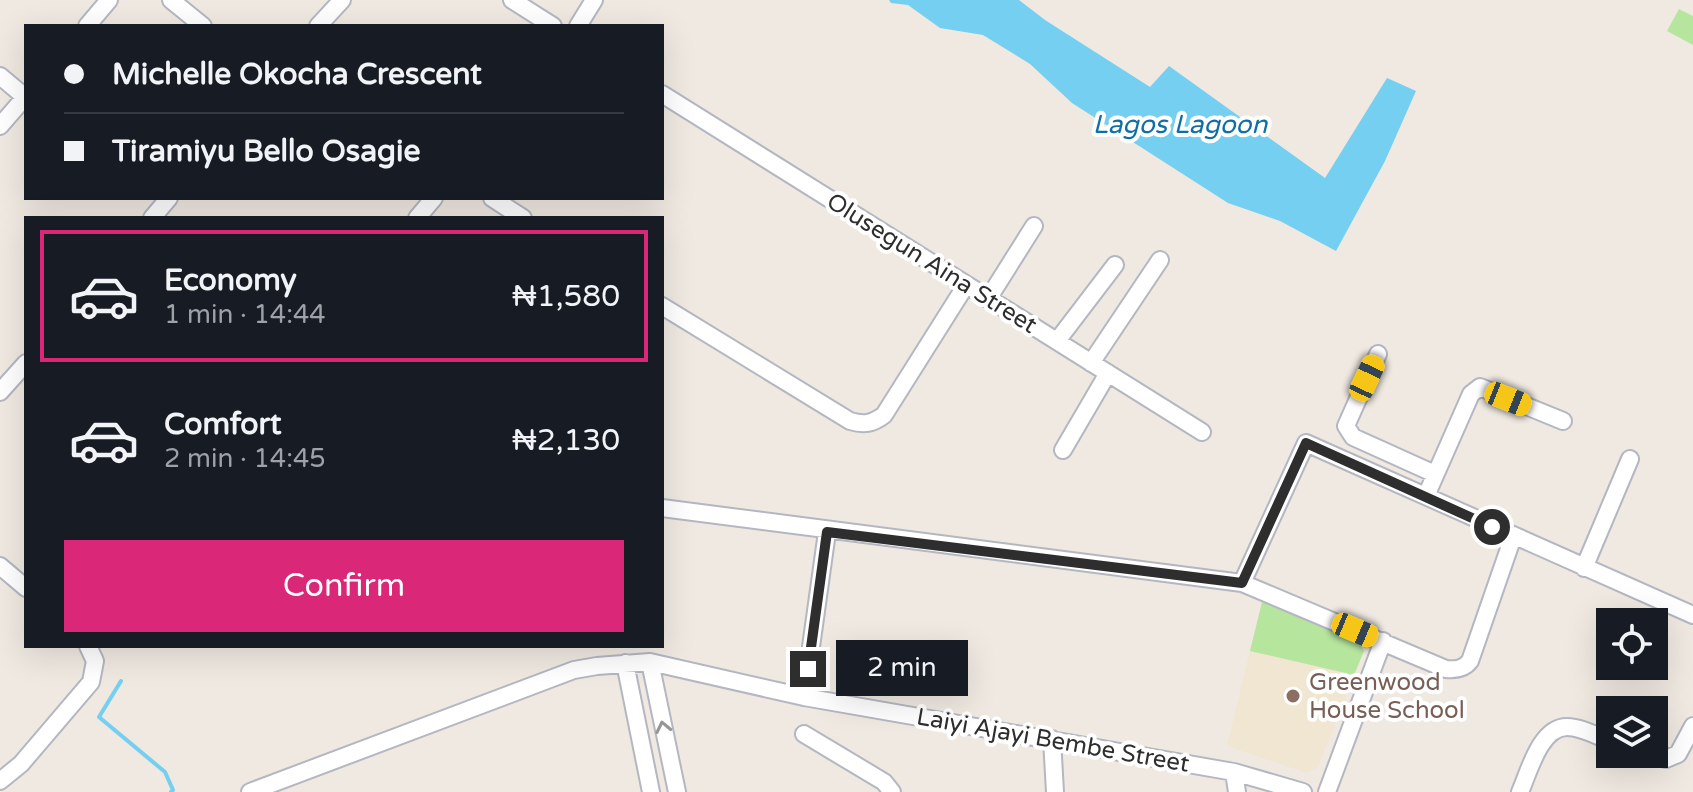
<!DOCTYPE html>
<html lang="en">
<head>
<meta charset="utf-8">
<style>
	body { margin:0; font-family:"Varela Round",sans-serif; background:#20242c; color:#f1f3f6; height:100vh; display:flex; flex-direction:column; font-size:30px; white-space:nowrap }
	* { box-sizing:border-box; margin:0 }
	p { font-size:26px; color:#9ea1a6 }
	.icon { flex:none; width:44px; height:44px; fill:none; stroke:currentColor; stroke-width:2; stroke-linecap:round; stroke-linejoin:round }
	.map { position:relative; flex:1; overflow:hidden }
	.drawer { position:absolute; left:24px; top:216px; width:640px; height:432px; display:flex; flex-direction:column; background:#171b24; border-radius:0px; box-shadow:0 8px 32px #0002 }
	.drawer>* { flex:none }
	.top-card { position:absolute; left:24px; top:24px; width:640px; height:176px; border-radius:0px; box-shadow:0 8px 32px #0002; display:grid; align-content:center; height:176px; padding:0 40px; background:#171b24 }
	.fabs { position:absolute; left:1596px; top:608px; display:grid; gap:16px }
	.fabs a { display:grid; place-items:center; width:72px; height:72px; border-radius:0px; background:#171b24; box-shadow:0 8px 32px #0002; font-size:40px }
	.end { position:absolute; width:36px; height:36px; margin:-18px; border:10px solid #2e2e2e; background:#fff; box-shadow:0 0 0 4px #fff }
	.from { border-radius:50% }
	.bubble { position:absolute; height:56px; border-radius:0px; background:#171b24; box-shadow:0 8px 32px #0002; font-size:26px; font-weight:600; line-height:56px; text-align:center }
	.car { position:absolute; width:24px; height:48px; margin:-24px -12px; border-radius:10px; box-shadow:0 0 6px 2px #0007; background:linear-gradient(#f5c518 24%,#345 0 40%,#f5c518 0 76%,#345 0 86%,#f5c518 0) }
	.top-card b { display:flex; align-items:center; gap:28px; height:76px; font-size:30px }
	.top-card b+b { border-top:2px solid #363941 }
	.top-card i { width:20px; height:20px; background:#f1f3f6 }
	ul { padding:14px 0 0; list-style:none }
	li { display:flex; align-items:center; gap:24px; height:132px; margin:0 16px 12px; padding:0 24px; border:4px solid transparent; border-radius:0px }
	li div { flex:1 }
	li b { display:block; font-size:30px }
	li em { font-style:normal; font-weight:600 }
	li.on { border-color:#db2777 }
	li>.icon { width:72px; height:72px; stroke-width:1.5 }
	.cta { display:flex; gap:16px; margin-top:auto; padding:16px 40px }
	.cta a { flex:1; height:92px; border-radius:0px; background:#db2777; color:#fff; font-size:32px; font-weight:600; line-height:92px; text-align:center }
	.map>svg:first-child { display:block }
</style>
</head>
<body>
<div class="map">
<svg width="1693" height="792" viewBox="0 0 1693 792">
	<rect width="100%" height="100%" fill="#efe9e1"/>
	<!-- education -->
	<path fill="#f0e6d1" d="M 1262,602 L 1358,641 L 1364,651 L 1318,767 L 1307,773 L 1227,746 Z"/>
	<!-- green -->
	<path fill="#b6e59e" d="M 1679,9 L 1693,16 L 1693,45 L 1667,31 Z
		M 1262,602 L 1358,641 L 1364,651 L 1354,675 L 1250,651 Z"/>
	<!-- water -->
	<path fill="#75cff0" d="M 889,0 L 1019,0 L 1045,20 L 1150,87 L 1169,66 L 1325,178 L 1387,78 L 1416,91 L 1385,161 L 1336,251 L 1280,221 L 1228,203 L 1072,103 L 1030,64 L 983,35 L 940,28 L 908,5 L 891,3 Z"/>
	<g fill="none" stroke-linecap="round" stroke-linejoin="round">
		<!-- stream -->
		<path stroke="#75cff0" stroke-width="4" d="M 121,681 L 99,717 L 165,772 L 173,790 L 171,792"/>
		<defs>
			<path id="minor" d="M 171,0 L 203,26
				M 512,0 L 553,26
				M 87,26 L 109,0
				M 318,26 L 342,0
				M 578,26 L 594,0
				M 0,76 L 25,97
				M 662,94 L 1202,432
				M 0,126 L 26,96
				M 492,198 L 523,218
				M 152,218 L 169,198
				M 417,218 L 434,198
				M 988,299 L 1034,226
				M 662,306 L 850,421 C 864,425 872,424 884,415 L 966,285
				M 1057,341 L 1115,265
				M 1378,354 L 1346,426 L 1353,437 L 1435,474
				M 1091,363 L 1160,260
				M 0,392 L 26,363
				M 1063,450 L 1108,373
				M 1426,496 L 1471,394 L 1480,387 L 1563,421
				M 662,508 L 1242,583 L 1446,669 C 1456,670 1464,669 1470,661 L 1513,537
				M 0,566 L 26,588
				M 1584,568 L 1630,459
				M 1242,583 L 1306,443 L 1693,615
				M 650,662 L 677,792
				M 625,663 L 651,792
				M 804,697 L 827,532
				M 804,734 L 884,782 L 892,792
				M 1052,739 L 1055,792
				M 1644,754 L 1666,759 L 1678,754 L 1693,726
				M 1234,772 L 1237,792
				M 0,781 L 21,764 L 91,682 L 95,661 L 88,646
				M 250,792 L 574,670 L 597,666 L 650,662 L 804,697 L 1234,772 L 1303,792
				M 1327,792 L 1383,641
				M 1520,792 C 1529,772 1540,727 1567,727 C 1581,727 1597,736 1610,741"/>
		</defs>
		<!-- minor casing -->
		<use href="#minor" stroke="#b4b7c1" stroke-width="20"/>
		<!-- minor -->
		<use href="#minor" stroke="#fff" stroke-width="16"/>
	</g>
	<!-- one-way arrows -->
	<defs><path id="oneway-chevron" d="M-2-3.5L2.5 0L-2 3.5" fill="none" stroke-width="1.6" stroke-linecap="round" stroke-linejoin="round" transform="scale(2)"/></defs>
	<use stroke="#969696" href="#oneway-chevron" transform="translate(663 727) rotate(-102)"/>
	<g fill="none" stroke-linecap="round" stroke-linejoin="round">
		<!-- route -->
		<path stroke="#2e2e2e" stroke-width="10" d="M 808,669 L 827,532 L 1242,583 L 1306,443 L 1492,527"/>
	</g>
	<!-- markers -->
	<circle fill="#8d6e63" stroke="#fff" stroke-width="3" cx="1293" cy="696" r="8"/>
	<g text-anchor="middle" stroke-width="8" stroke-linejoin="round" paint-order="stroke">
		<!-- street labels -->
		<g font-size="24" fill="#2e2e2e" stroke="#fff">
			<text transform="translate(932 263) rotate(32)" y="8">Olusegun Aina Street</text>
			<text transform="translate(1053 740) rotate(10)" y="8">Laiyi Ajayi Bembe Street</text>
		</g>
		<!-- education labels -->
		<g font-size="24" fill="#785e54" stroke="#fff" text-anchor="start">
			<text x="1309" y="690">Greenwood<tspan x="1309" dy="28">House School</tspan></text>
		</g>
		<!-- water labels -->
		<g font-size="26" font-style="italic" fill="#0d6fa3" stroke="#fff">
			<text x="1180" y="133">Lagos Lagoon</text>
		</g>
	</g>
</svg>
<div class="fabs">
<a><svg class="icon" aria-label="locate" viewBox="0 0 24 24"><circle cx="12" cy="12" r="6"/><path d="M12 2v4M12 18v4M2 12h4M18 12h4"/></svg></a>
<a><svg class="icon" aria-label="layers" viewBox="0 0 24 24"><path d="M12 4l9 5-9 5-9-5zM3 14l9 5 9-5"/></svg></a>
</div>
<i class="end from" style="left:1492px;top:527px"></i>
<i class="end" style="left:808px;top:669px"></i>
<div class="bubble" style="left:836px;top:640px;width:132px">2 min</div>
<i class="car" style="left:1367px;top:378px;rotate:25deg"></i>
<i class="car" style="left:1508px;top:399px;rotate:112deg"></i>
<i class="car" style="left:1355px;top:630px;rotate:113deg"></i>
<div class="top-card">
<b><i class="from"></i>Michelle Okocha Crescent</b>
<b><i></i>Tiramiyu Bello Osagie</b>
</div>
<section class="drawer">
<ul>
<li class="on"><svg class="icon" aria-label="car" viewBox="0 0 24 24"><path d="M5 17H2v-5l4-1 3-4h7l3 4 3 1v5h-3M9 17h6M6 11h13"/><circle cx="7" cy="17" r="2"/><circle cx="17" cy="17" r="2"/></svg><div><b>Economy</b><p>1 min · 14:44</p></div><em>₦1,580</em></li>
<li><svg class="icon" aria-label="car" viewBox="0 0 24 24"><path d="M5 17H2v-5l4-1 3-4h7l3 4 3 1v5h-3M9 17h6M6 11h13"/><circle cx="7" cy="17" r="2"/><circle cx="17" cy="17" r="2"/></svg><div><b>Comfort</b><p>2 min · 14:45</p></div><em>₦2,130</em></li>
</ul>
<div class="cta"><a>Confirm</a></div>
</section>
</div>
</body>
</html>
